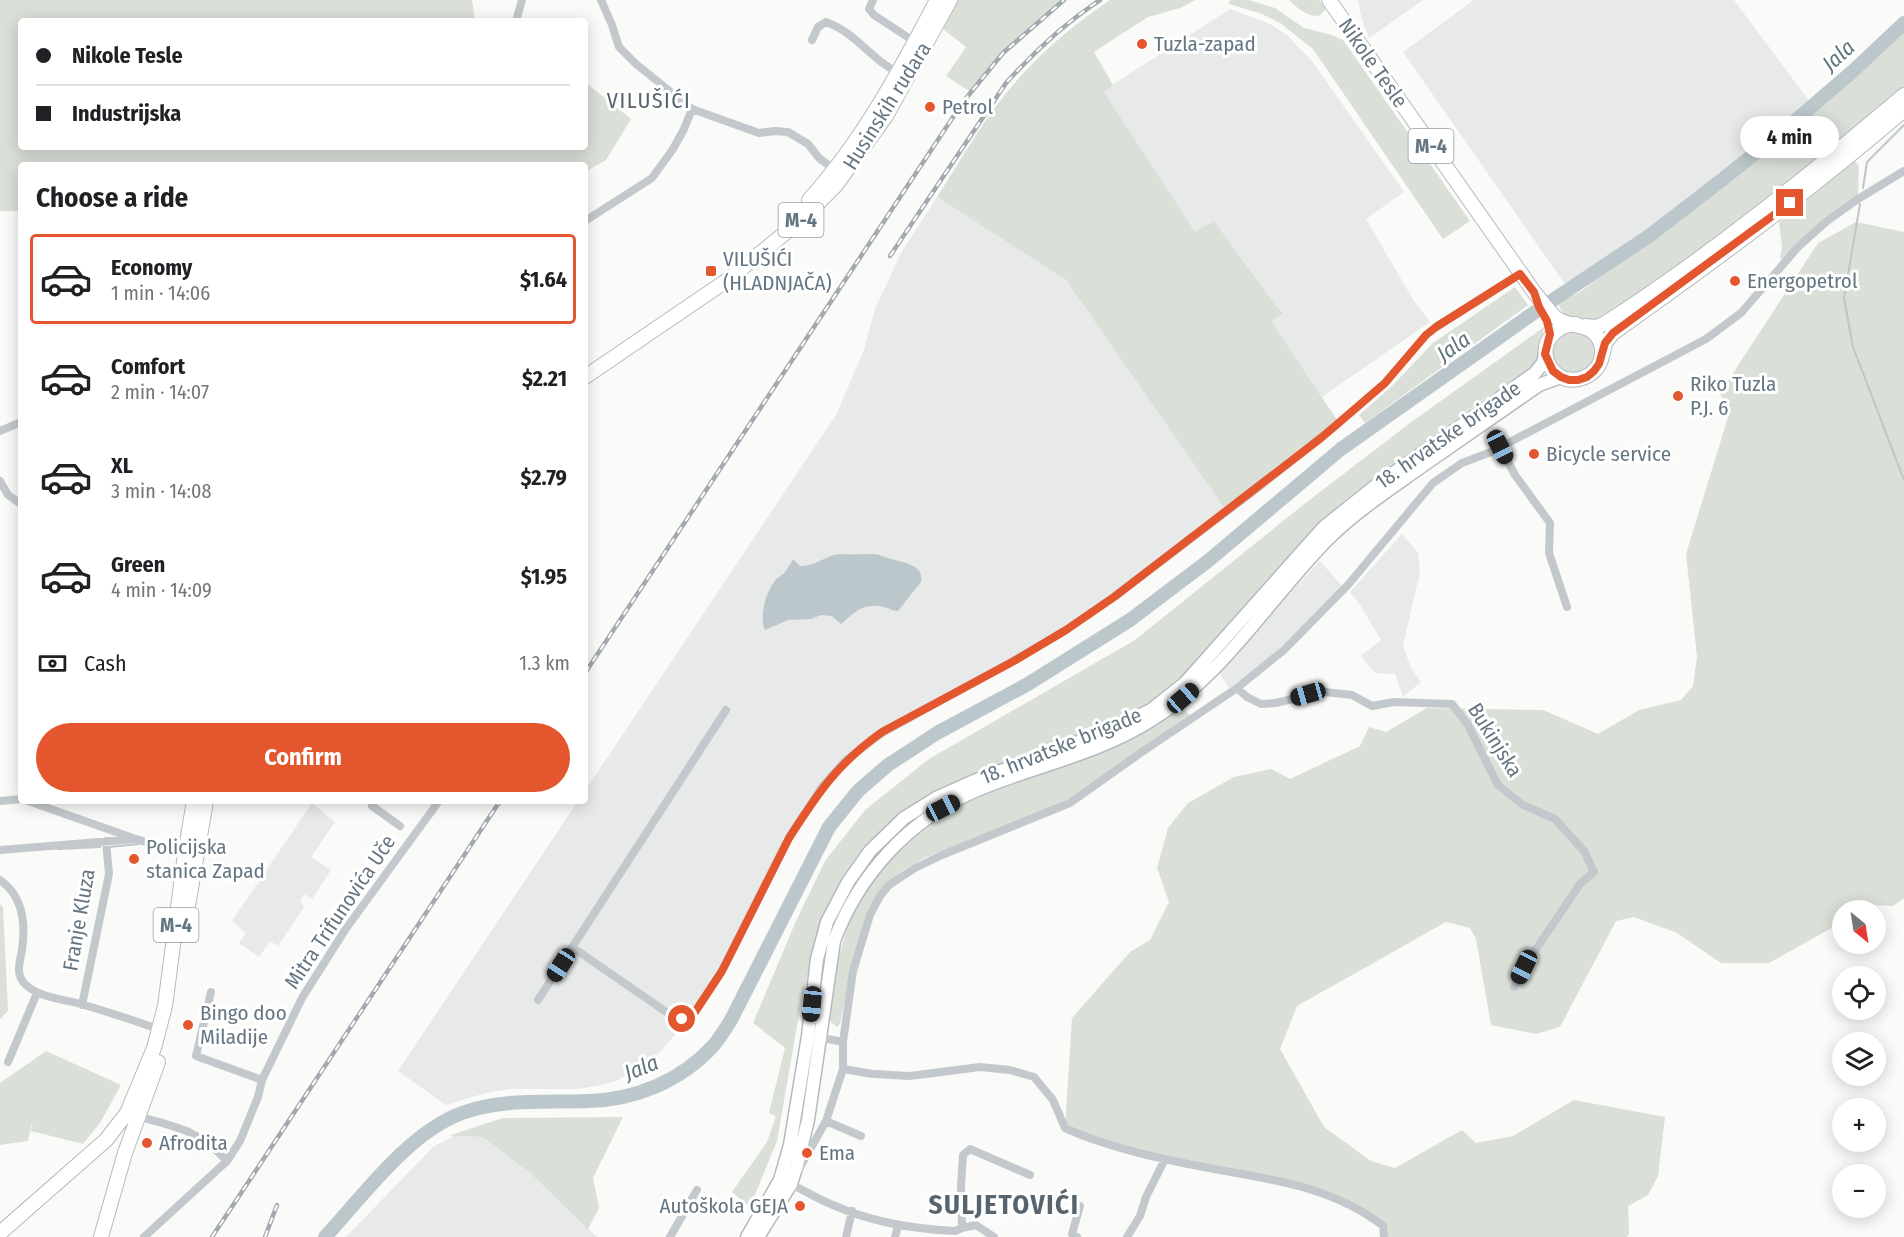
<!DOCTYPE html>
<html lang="en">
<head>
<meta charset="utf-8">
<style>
	body { margin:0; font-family:"Fira Sans Condensed",sans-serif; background:#f2f2f2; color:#202124; height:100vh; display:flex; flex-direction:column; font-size:22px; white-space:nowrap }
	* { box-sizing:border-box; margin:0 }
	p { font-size:20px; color:#757577 }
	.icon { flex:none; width:33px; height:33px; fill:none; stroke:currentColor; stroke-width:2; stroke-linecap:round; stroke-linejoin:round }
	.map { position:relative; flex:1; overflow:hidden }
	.panel { position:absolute; left:18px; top:162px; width:570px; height:642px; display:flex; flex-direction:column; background:#fff; border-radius:6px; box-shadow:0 3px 15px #0003 }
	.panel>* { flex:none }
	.top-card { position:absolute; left:18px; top:18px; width:570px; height:132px; border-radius:6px; box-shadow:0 3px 15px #0003; display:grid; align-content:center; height:132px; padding:0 18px; background:#fff }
	.needle { width:39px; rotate:150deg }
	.controls { position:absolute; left:1832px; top:900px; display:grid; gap:12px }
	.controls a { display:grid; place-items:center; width:54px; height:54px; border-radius:50%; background:#fff; box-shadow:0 3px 15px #0003; font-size:30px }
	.end { position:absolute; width:27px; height:27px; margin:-14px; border:8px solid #e4572e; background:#fff; box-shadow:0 0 0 3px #fff }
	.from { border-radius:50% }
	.bubble { position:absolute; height:42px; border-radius:21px; background:#fff; box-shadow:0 3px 15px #0003; font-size:20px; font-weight:700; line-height:42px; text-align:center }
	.car { position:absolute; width:18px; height:36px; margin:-18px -9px; border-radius:8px; box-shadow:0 0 4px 2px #0007; background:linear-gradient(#222 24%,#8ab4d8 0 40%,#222 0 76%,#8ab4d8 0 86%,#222 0) }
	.top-card b { display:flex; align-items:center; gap:21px; height:57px; font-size:22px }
	.top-card b+b { border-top:2px solid #e0e0e0 }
	.top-card i { width:15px; height:15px; background:#202124 }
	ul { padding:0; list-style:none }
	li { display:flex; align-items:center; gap:18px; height:90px; margin:0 12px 9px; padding:0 6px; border:3px solid transparent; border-radius:6px }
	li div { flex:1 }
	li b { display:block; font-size:22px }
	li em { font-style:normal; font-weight:700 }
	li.on { border-color:#e4572e }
	li>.icon { width:54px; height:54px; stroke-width:1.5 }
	h2 { padding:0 18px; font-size:27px; line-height:72px }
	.pay { display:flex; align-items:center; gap:15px; height:66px; padding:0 18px; font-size:22px }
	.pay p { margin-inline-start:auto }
	.cta { display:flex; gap:12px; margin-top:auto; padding:12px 18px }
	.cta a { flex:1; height:69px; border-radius:36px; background:#e4572e; color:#fff; font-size:24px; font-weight:700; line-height:69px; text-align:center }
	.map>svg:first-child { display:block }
</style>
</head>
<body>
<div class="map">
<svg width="1904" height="1237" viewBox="0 0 1904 1237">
	<rect width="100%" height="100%" fill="#fafaf8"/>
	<!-- built -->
	<path fill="#e8e9e9" d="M 1358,0 L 1423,0 L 1369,38 L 1362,20 Z
		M 1474,0 L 1734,0 L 1813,106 L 1723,179 L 1649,236 L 1569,290 L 1403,52 Z
		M 1230,9 L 1270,24 L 1287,35 L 1312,61 L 1404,192 L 1366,219 L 1414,301 L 1430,322 L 1322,397 L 1272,322 L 1283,315 L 1277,307 L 1214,221 L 1195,233 L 1103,91 Z
		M 937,197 L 1066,280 L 1227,512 L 1114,597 L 931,705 L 845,761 L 789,838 L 722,971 L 696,1010 L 661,1051 L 646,1064 L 618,1080 L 606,1084 L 578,1089 L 510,1089 L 486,1093 L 446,1105 L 398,1071 L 578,801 L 585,801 L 585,791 L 836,415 L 864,350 L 875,309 L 901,253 Z
		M 1402,534 L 1418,553 L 1420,572 L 1403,646 L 1411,668 L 1421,682 L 1403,697 L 1395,674 L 1375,673 L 1361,656 L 1381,640 L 1360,605 L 1350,592 Z
		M 1320,561 L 1344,588 L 1287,645 L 1258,669 L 1229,688 L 1217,669 Z
		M 312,803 L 335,822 L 311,857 L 331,870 L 312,899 L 304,894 L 300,901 L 304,907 L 278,946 L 270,941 L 259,957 L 239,943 L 246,933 L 232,921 Z
		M 472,1136 L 484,1138 L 529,1172 L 597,1237 L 346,1237 L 434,1146 L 453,1137 Z"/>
	<!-- green -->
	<path fill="#dadfd7" d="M 0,0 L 472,0 L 475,21 L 21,21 L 21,147 L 585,147 L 585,82 L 631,119 L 606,160 L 585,172 L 585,165 L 21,165 L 21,211 L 0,211 Z
		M 958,0 L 1064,0 L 1003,53 L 971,92 L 946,76 L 966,47 L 943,29 Z
		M 1110,0 L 1195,0 L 1180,8 L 1148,17 L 1094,52 L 1113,85 L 1104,92 L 1195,232 L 1214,221 L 1277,307 L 1283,314 L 1272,322 L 1339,423 L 1227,512 L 1066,280 L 937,197 C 959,163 979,127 1004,96 C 1034,58 1070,27 1110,0 Z
		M 1230,0 L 1248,0 L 1275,8 L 1304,28 L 1332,35 L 1343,40 L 1470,221 L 1443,239 L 1313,49 L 1280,23 L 1262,14 L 1229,4 Z
		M 1289,0 L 1319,0 L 1326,9 L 1319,16 C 1306,16 1297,8 1289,0 Z
		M 1904,29 L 1904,88 L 1807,169 L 1631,302 C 1600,322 1602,324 1565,316 L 1557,303 L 1580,292 L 1680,218 L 1791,131 L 1838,92 Z
		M 1855,161 L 1859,166 L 1858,199 L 1787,261 L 1780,258 L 1782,247 L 1779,222 Z
		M 1856,222 L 1904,232 L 1904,898 L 1893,906 L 1872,905 L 1861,910 L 1842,910 L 1842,922 L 1769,963 L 1721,963 L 1677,933 L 1634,917 L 1616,921 L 1560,1027 L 1536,1034 L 1491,1025 L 1476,939 L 1470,928 L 1446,922 L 1297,1006 L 1280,1049 L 1324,1127 L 1371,1161 L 1395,1168 L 1462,1130 L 1476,1143 L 1513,1136 L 1574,1100 L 1665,1117 L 1658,1176 L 1648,1195 L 1628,1206 L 1629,1233 L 1627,1237 L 1384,1237 L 1383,1226 L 1365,1211 L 1287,1183 L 1189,1165 L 1065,1128 L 1072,1018 L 1130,952 L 1150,940 L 1169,902 L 1157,868 L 1168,828 L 1188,803 L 1234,777 L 1271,769 L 1290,779 L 1360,746 L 1369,727 L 1386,732 L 1427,708 L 1543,710 L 1598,734 L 1639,710 L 1681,700 L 1693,686 L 1697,657 L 1686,554 L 1729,414 L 1720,393 L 1818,243 Z
		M 1515,287 L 1528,305 L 1365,423 L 1359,415 L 1390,388 L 1433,343 Z
		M 1544,327 L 1536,365 L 1528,373 L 1488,396 L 1345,500 L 1183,680 L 1152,705 L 1124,720 L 949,787 L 877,838 L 815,944 L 800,1009 L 777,1141 L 750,1207 L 732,1192 L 767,1142 L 776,1116 L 769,1113 L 785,1048 L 753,1023 L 796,921 L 825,861 L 865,810 L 929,759 L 1135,640 L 1303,505 L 1410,423 Z
		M 1565,329 L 1594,337 L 1597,361 L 1579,376 L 1557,370 L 1549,347 Z
		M 1180,706 L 1190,715 L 1078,794 L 1053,807 L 924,858 L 902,871 L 877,893 L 851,970 L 840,1024 L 837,1027 L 827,1018 C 833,988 840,939 854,913 C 874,873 908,838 946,814 C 977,794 1020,784 1055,769 C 1098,751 1139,728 1180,706 Z
		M 0,904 L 3,907 L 8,1011 L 0,1019 Z
		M 46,1051 L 121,1085 L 100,1123 L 83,1144 L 31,1131 L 33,1117 L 28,1141 L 0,1145 L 0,1083 Z
		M 623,1117 L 593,1178 L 599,1208 L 588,1229 L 529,1172 L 484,1138 L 472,1136 L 453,1137 L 451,1135 L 503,1118 Z"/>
	<!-- water -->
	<path fill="#bbc7cb" d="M 839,554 C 850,555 861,554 872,554 C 878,554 885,557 891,559 C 902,562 925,565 921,582 L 898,611 C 892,611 890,608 884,607 C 863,602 855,612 841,624 L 832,616 L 821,615 L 811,619 L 788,620 L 765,630 C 759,616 766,593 774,582 C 777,577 782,576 785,572 C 788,568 791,563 793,559 L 800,566 C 815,567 824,556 839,554 Z"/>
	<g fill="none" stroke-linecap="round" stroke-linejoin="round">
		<!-- stream -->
		<path stroke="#bbc7cb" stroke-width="2" d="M 1863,188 L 1867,162 L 1904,125
			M 1860,204 L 1844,298 L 1853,347 L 1904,480
			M 109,847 L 139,844
			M 58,849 L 100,847"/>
		<!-- river -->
		<path stroke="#bbc7cb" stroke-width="14" d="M 325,1237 C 363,1196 408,1133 462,1113 C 503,1098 546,1103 588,1101 C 635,1100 681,1081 713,1046 C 720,1038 726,1028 731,1020 L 829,827 L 858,791 L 888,765 L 937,733 L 1028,684 L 1130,620 L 1208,561 L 1341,449 L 1535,312 L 1649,236 L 1723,179 L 1789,126 L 1853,71 L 1904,23"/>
		<defs>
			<path id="secondary" d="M 747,1237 L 780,1180 L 790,1145 L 808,1036 L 817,959 L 827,922 L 848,882 L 870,851 L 904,818 L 936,798 L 974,781 L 1105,732 L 1151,710 L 1185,683 L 1324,527 L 1374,487 L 1535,373 L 1543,363 L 1545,354
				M 758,1237 L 791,1184 L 797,1165 L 808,1120 L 834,941 C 859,874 909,820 975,791 C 1033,766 1096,755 1150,721 C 1223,676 1268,600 1327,540 C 1354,513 1387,491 1418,469 C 1458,441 1498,413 1539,385 L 1561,377"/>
			<path id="primary" d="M 1329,0 L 1534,292 C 1541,300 1548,310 1555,317 C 1570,330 1593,320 1601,344 C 1610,375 1565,395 1549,365 C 1538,344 1555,325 1576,324
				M 809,200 C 863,140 900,71 937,0
				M 1585,326 L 1596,327 L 1604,324 C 1710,256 1808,176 1904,95
				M 1603,353 L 1605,343 L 1613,333 C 1713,262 1811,190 1904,110
				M 585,377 L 726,281 L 800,221 L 836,185 L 886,116 L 950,0
				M 183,935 L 206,801
				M 0,1233 L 106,1140 L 127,1113 L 154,1048 L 165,1006 L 185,854 L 194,801
				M 101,1237 L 125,1153 L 158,1062"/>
		</defs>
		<!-- secondary casing -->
		<use href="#secondary" stroke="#b3babf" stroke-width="15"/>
		<!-- primary casing -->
		<use href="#primary" stroke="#b5babe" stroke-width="16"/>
		<!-- minor -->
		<path stroke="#c3c8cc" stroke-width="8" d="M 601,0 L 612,25 L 619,47 L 636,64 L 692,109 L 759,133 L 775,131 L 788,132 L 808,144 L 819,158 L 835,170
			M 873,0 L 869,9 L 874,15 L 915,42
			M 516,21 L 522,0
			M 812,40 L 818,27 L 826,22 C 857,33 872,61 898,72
			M 585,221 L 652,178 L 673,149 L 684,129 L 692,109
			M 0,431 L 21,422
			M 1500,447 L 1515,475 L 1550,523 L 1549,553 L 1567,607
			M 0,481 L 8,495 L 21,504
			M 1237,688 L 1247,697 L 1261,704 L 1275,703 L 1325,692 L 1352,695 L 1372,706 L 1394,702 L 1452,704 L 1468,725 L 1498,785 L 1523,805 L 1555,819 L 1584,851 L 1594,872 L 1580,884 L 1524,967 L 1514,987
			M 0,801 L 21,799
			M 28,801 L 133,838
			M 375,801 L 372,806 L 400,826
			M 0,850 L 136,839 L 189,855
			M 0,880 C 23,896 26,923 22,950 C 20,962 15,974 25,984 C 39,998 63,999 81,1004 C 108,1012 134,1020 160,1030
			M 572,947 L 675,1018 C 684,1020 688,1017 695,1012 L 722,971 L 789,838 L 822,787 L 845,761 L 882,733 L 1013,661 L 1066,630 L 1114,597 L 1255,490 L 1339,423 L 1385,383 L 1426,335 L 1436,327 L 1520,274
			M 211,992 L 196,1056 L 262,1080
			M 538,1000 L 726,710
			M 82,1005 L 109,874 L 106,841
			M 817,1037 L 843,1042
			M 8,1062 L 37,993
			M 843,1069 L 873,1074 L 910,1076 L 980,1067 L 1010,1070 L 1034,1077 L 1053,1100 L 1065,1128 L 1069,1130 C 1107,1146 1147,1156 1188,1164 C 1255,1178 1328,1182 1383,1226 L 1384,1237
			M 136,1116 C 175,1126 199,1130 227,1161 L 240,1141 L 258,1097 L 262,1080 L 302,998 L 345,930 L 439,801
			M 826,1121 L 861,1136
			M 799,1169 L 826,1121 L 843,1069 L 843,1042 L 853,971 L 870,915 L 880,896 L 889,885 L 915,868 L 942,855 L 1070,803 L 1142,752 L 1237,688 L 1284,650 L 1347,586 L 1433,483 L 1462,463 L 1491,452 L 1706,339 L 1741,313 L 1798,247 L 1827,221 L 1858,199 L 1904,171
			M 793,1180 L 791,1184 C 805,1191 818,1199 833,1205 C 871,1222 913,1229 955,1231 L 962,1228 L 976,1225 L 994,1237
			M 962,1228 L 961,1185 L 963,1155 L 970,1149 L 1030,1175
			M 144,1237 L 227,1161
			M 670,1237 L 697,1190
			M 846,1237 L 852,1211
			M 895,1237 L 898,1226
			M 1077,1237 L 1072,1234 L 1080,1206
			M 1127,1237 L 1140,1216 L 1146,1197 L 1165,1159"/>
		<!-- secondary -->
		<use href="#secondary" stroke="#fff" stroke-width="12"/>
		<!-- primary -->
		<use href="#primary" stroke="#fff" stroke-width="14"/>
		<defs>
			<path id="rail" d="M 890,256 L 1006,83 C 1034,52 1065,23 1100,0
				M 585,673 L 963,102 L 1003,53 L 1064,0
				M 212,1237 L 500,801
				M 265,1237 L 277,1205"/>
		</defs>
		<!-- rail casing -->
		<use href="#rail" stroke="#a2aab0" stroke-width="4.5"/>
		<!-- rail -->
		<use href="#rail" stroke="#fff" stroke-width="2" stroke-dasharray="7" stroke-linecap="butt"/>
	</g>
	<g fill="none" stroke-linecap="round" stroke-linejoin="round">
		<!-- route -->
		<path stroke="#e4572e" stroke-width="8" d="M 682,1019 L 695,1012 L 722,971 L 789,838 C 818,793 837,764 882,732 L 1014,661 L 1066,630 L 1114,597 L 1321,438 L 1385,383 L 1426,335 L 1436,327 L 1520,274 L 1534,292 L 1539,307 L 1547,321 L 1550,334 L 1545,354 L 1553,371 L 1561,377 L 1569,380 L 1578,380 L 1587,377 L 1594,371 L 1599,364 L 1605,343 L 1613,333 L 1790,203"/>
	</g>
	<!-- markers -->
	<g fill="#e4572e" stroke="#fff" stroke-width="2">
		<circle cx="1142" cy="44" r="6"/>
		<circle cx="930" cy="107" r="6"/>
		<rect x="705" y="265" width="12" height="12" rx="3"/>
		<circle cx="1735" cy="281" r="6"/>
		<circle cx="1678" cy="396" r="6"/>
		<circle cx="1534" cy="454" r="6"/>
		<circle cx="134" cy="859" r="6"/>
		<circle cx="188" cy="1025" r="6"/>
		<circle cx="147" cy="1143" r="6"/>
		<circle cx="807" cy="1153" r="6"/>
		<circle cx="800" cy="1206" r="6"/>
	</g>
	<g text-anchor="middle" stroke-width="6" stroke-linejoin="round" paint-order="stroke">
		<!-- shield labels -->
		<g fill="#fff" stroke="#939fa8" stroke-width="1.5">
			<rect x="1408.5" y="129" width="45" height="34" rx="4.5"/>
			<rect x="778.5" y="203" width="45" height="34" rx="4.5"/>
			<rect x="153.5" y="908" width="45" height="34" rx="4.5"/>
		</g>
		<g font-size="20" font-weight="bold" fill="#657683">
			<text x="1431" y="153">M-4</text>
			<text x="801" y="227">M-4</text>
			<text x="176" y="932">M-4</text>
		</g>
		<!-- poi labels -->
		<g font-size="21" fill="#657683" stroke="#fff" text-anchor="start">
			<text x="1154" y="51">Tuzla-zapad</text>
			<text x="942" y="114">Petrol</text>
			<text x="723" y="266">VILUŠIĆI<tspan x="723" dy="24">(HLADNJAČA)</tspan></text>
			<text x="1747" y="288">Energopetrol</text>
			<text x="1690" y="391">Riko Tuzla<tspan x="1690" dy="24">P.J. 6</tspan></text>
			<text x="1546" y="461">Bicycle service</text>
			<text x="146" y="854">Policijska<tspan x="146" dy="24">stanica Zapad</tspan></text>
			<text x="200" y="1020">Bingo doo<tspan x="200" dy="24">Miladije</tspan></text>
			<text x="159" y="1150">Afrodita</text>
			<text x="819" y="1160">Ema</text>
			<text x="788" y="1213" text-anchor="end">Autoškola GEJA</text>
		</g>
		<!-- street labels -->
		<g font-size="21" fill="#657683" stroke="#fff">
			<text transform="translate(1373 63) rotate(55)" y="7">Nikole Tesle</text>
			<text transform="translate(887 106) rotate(-58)" y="7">Husinskih rudara</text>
			<text transform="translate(1448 435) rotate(-35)" y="7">18. hrvatske brigade</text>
			<text transform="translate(1495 740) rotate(58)" y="7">Bukinjska</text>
			<text transform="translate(1061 746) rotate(-22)" y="7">18. hrvatske brigade</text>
			<text transform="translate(340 912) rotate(-56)" y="7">Mitra Trifunovića Uče</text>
			<text transform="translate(79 920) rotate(-80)" y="7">Franje Kluza</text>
		</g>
		<!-- water labels -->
		<g font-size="22" font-style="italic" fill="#60757c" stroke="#fff">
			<text transform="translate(1838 55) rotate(-42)" y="8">Jala</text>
			<text transform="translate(1453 346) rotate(-35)" y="8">Jala</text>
			<text transform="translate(641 1067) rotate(-21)" y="8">Jala</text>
		</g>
		<!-- neighbourhood labels -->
		<g font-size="22" letter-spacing="1.5" fill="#57646e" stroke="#fff">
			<text x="649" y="108">VILUŠIĆI</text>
		</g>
		<!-- district labels -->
		<g font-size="27" font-weight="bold" letter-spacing="1.5" fill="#57646e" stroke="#fff">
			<text x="1004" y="1214">SULJETOVIĆI</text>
		</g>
	</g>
</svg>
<div class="controls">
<a><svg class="needle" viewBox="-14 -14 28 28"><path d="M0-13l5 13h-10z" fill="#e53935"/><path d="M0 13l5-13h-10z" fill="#757577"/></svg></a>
<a><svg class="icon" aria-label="locate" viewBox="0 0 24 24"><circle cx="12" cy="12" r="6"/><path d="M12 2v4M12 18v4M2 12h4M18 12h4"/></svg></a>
<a><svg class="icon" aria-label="layers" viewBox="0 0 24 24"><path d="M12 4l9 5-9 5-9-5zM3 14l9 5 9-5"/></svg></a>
<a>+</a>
<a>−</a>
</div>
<i class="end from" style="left:682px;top:1019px"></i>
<i class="end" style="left:1790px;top:203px"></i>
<div class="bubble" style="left:1740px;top:116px;width:99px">4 min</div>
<i class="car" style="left:1500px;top:447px;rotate:153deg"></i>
<i class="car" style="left:1308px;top:694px;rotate:254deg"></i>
<i class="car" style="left:1183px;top:698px;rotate:49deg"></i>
<i class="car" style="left:943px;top:808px;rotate:63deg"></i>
<i class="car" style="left:561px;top:965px;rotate:213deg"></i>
<i class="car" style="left:1524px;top:967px;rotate:206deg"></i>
<i class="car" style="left:812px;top:1004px;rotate:186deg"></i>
<div class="top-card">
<b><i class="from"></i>Nikole Tesle</b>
<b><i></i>Industrijska</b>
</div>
<section class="panel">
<h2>Choose a ride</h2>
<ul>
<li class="on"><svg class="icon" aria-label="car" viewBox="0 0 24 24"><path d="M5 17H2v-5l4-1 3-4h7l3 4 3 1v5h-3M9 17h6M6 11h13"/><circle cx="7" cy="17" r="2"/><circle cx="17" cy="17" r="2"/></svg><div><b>Economy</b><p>1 min · 14:06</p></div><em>$1.64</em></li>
<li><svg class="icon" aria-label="car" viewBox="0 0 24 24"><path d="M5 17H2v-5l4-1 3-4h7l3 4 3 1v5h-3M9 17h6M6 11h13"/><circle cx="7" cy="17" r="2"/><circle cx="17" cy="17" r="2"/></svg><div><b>Comfort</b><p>2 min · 14:07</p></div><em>$2.21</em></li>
<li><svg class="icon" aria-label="car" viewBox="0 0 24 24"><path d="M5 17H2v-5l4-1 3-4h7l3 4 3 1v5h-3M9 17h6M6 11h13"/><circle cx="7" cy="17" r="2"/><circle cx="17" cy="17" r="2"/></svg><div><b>XL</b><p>3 min · 14:08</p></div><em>$2.79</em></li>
<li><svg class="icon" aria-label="car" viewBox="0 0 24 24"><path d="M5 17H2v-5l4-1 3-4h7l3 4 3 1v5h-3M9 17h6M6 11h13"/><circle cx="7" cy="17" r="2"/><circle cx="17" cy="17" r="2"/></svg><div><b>Green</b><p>4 min · 14:09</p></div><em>$1.95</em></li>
</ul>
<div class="pay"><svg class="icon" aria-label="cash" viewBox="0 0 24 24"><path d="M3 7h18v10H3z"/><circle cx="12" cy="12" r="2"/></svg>Cash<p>1.3 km</p></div>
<div class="cta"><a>Confirm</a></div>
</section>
</div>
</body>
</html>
